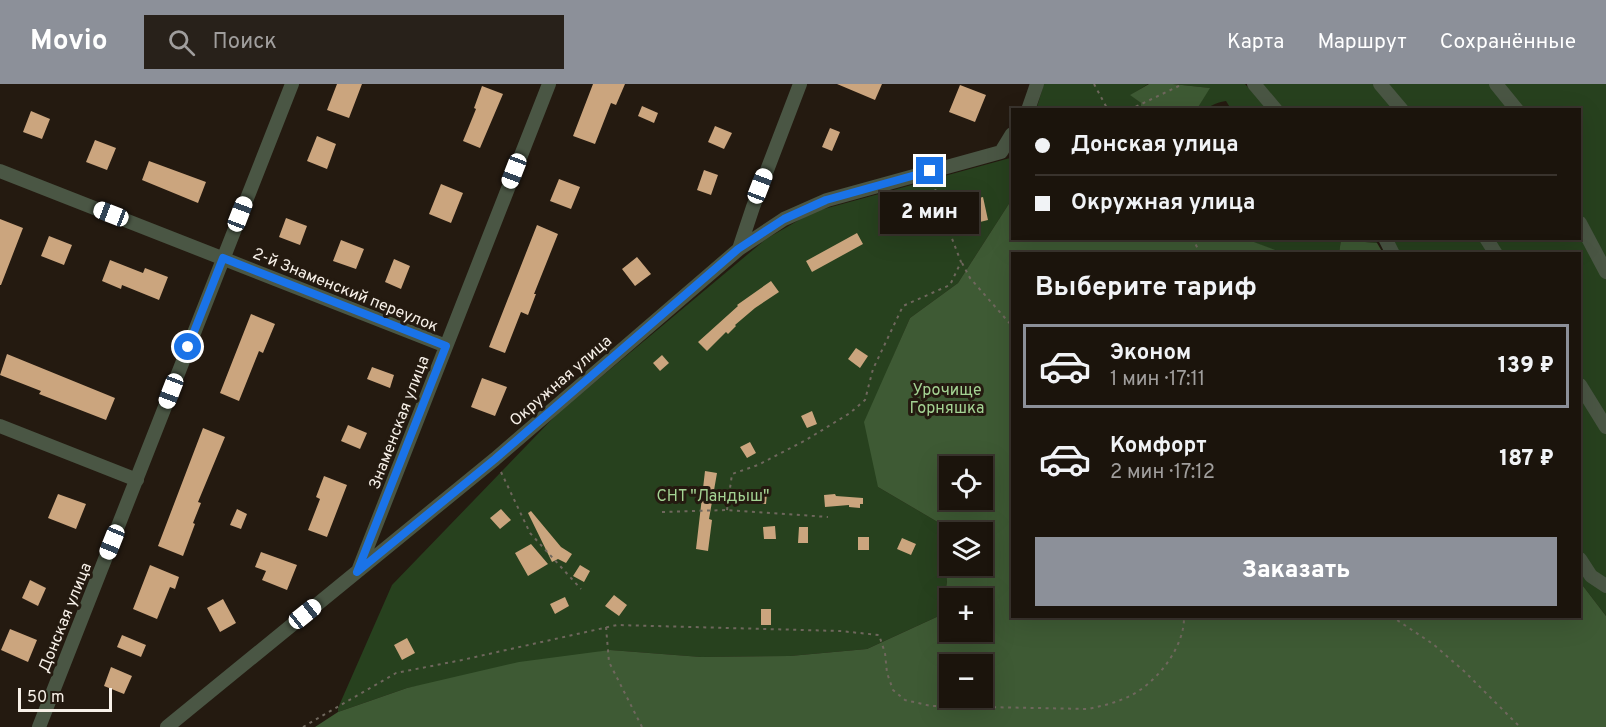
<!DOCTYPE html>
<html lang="ru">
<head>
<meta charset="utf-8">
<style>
	body { margin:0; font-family:Overpass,sans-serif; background:#28211a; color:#f1f3f6; height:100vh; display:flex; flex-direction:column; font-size:22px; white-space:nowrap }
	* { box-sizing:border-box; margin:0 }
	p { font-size:20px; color:#a09e9d }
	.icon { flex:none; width:33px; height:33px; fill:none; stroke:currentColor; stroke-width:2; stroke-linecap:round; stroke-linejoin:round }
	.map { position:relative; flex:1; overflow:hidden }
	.sheet { position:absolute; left:1011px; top:168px; width:570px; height:366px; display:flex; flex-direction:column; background:#1b140c; border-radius:0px; box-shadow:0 6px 24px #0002,0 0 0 2px #39332d }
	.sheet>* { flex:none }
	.top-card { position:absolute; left:1011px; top:24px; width:570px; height:132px; border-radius:0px; box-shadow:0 6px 24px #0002,0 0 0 2px #39332d; display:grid; align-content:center; height:132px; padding:0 24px; background:#1b140c }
	.buttons { position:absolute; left:939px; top:372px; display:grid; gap:12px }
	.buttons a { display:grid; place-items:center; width:54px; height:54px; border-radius:0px; background:#1b140c; box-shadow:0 6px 24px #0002,0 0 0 2px #39332d; font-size:30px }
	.scale { position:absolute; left:18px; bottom:15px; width:94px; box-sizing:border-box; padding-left:6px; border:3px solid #f7f0e8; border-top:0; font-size:16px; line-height:21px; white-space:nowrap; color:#f7f0e8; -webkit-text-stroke:4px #241a10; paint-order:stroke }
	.end { position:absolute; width:27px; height:27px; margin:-14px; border:8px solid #1a73e8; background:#fff; box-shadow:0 0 0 3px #fff }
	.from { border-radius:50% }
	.bubble { position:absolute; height:42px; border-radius:0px; background:#1b140c; box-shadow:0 6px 24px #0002,0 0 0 2px #39332d; font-size:20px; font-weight:800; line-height:42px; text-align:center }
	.car { position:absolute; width:18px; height:36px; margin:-18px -9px; border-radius:8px; box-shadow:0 0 4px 2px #0007; background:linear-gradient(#fff 24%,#345 0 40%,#fff 0 76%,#345 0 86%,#fff 0) }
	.top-card b { display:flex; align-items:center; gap:21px; height:57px; font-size:22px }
	.top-card b+b { border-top:2px solid #39332d }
	.top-card i { width:15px; height:15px; background:#f1f3f6 }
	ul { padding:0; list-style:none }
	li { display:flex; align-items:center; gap:18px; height:84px; margin:0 12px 9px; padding:0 12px; border:3px solid transparent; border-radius:0px }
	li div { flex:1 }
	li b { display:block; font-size:22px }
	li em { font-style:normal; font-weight:800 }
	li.on { border-color:#8c9099 }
	li>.icon { width:54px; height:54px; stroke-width:1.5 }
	h2 { padding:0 24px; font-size:27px; line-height:72px }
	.primary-button { display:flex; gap:12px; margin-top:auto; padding:12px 24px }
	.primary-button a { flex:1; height:69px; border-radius:0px; background:#8c9099; color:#fff; font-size:24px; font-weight:800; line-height:69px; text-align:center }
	header { display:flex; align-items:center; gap:36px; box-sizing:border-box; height:84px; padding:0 30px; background:#8c9099; color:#fff }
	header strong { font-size:28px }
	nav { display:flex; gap:33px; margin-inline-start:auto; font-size:21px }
	.search { width:420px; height:54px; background:#28211a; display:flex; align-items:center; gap:15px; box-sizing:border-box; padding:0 21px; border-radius:0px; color:#a09e9d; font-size:22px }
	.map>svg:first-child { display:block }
</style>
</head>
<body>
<header>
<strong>Movio</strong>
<div class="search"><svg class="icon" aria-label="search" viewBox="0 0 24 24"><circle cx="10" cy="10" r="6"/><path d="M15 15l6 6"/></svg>Поиск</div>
<nav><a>Карта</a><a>Маршрут</a><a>Сохранённые</a></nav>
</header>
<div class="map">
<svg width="1606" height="643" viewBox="0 0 1606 643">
	<rect width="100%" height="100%" fill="#241a10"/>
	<!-- green -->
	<path fill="#27411e" d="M 1044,0 L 1148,0 L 1131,11 L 1141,19 L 1141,25 L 1036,26 Z
		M 1173,0 L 1245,0 L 1267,25 L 1231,25 L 1226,17 C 1214,18 1210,25 1197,25 L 1209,4 Z
		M 1247,0 L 1606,0 L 1606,532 L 1580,498 L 1580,170 L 1387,169 L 1379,155 L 1580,154 L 1580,26 L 1268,25 Z
		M 1012,70 L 1012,115 L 958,199 L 910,234 L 890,280 L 878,403 L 941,440 L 947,498 L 941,531 L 867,565 L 790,572 L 701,573 L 610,566 L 407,604 L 338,628 L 338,624 L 392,501 L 558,329 L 766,155 L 813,128 L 1010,74 Z
		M 1374,154 L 1377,159 L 1341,156 L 1339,169 L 1283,170 L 1246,155 Z"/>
	<!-- forest -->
	<path fill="#3e5a34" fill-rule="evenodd" d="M 1149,0 L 1173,0 L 1210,4 L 1197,25 L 1141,25 L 1141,19 L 1130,11 Z
		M 1012,115 L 1012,154 L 1246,155 L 1283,169 L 1012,170 L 1012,532 L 1580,532 L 1580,498 L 1606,532 L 1606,643 L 315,643 L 338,628 L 407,604 L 519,578 L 610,566 L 701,573 L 790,572 L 867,565 L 941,531 L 947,498 L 941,440 L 878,403 L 864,338 L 910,234 L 958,199 ZM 950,382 L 982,382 L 982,416 L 950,416 ZM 950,448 L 982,448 L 982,482 L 950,482 ZM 950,514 L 982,514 L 982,548 L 950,548 ZM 950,580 L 982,580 L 982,614 L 950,614 Z
		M 1341,156 L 1377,159 L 1383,169 L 1339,169 Z"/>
	<!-- building -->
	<path fill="#cba57e" d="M 337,0 L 362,0 L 349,34 L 327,26 Z
		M 593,0 L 625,0 L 616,21 L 611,19 L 595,60 L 573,52 Z
		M 837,0 L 882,0 L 875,16 Z
		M 960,1 L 986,11 L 975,38 L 949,28 Z
		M 482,2 L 503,10 L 480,64 L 463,57 L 476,25 L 474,24 Z
		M 642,22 L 658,29 L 654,39 L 638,32 Z
		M 31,27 L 50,35 L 42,55 L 23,48 Z
		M 715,42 L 732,49 L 724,65 L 708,58 Z
		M 830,44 L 840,48 L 832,67 L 822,63 Z
		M 317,52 L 336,60 L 327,85 L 307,77 Z
		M 95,56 L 116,64 L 107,86 L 86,78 Z
		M 149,77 L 206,98 L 198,119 L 142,96 Z
		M 704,86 L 718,91 L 711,111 L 697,106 Z
		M 559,95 L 580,103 L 571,125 L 550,117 Z
		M 441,100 L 463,109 L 451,139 L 429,130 Z
		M 983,113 L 988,136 L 952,145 L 946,122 Z
		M 286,134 L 307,142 L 300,161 L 279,153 Z
		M 0,135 L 23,144 L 1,201 L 0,201 Z
		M 537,141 L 558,150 L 534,210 L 536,210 L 528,231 L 521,228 L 505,269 L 489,263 Z
		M 857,149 L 863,160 L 812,188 L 806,177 Z
		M 49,152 L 72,161 L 64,181 L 41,172 Z
		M 341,156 L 364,165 L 356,185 L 333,177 Z
		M 637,173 L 651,190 L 635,202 L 622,185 Z
		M 394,175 L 410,182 L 401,205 L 385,198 Z
		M 110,176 L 143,189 L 145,184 L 168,193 L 159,216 L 122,201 L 121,205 L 102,197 Z
		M 771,197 L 779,208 L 755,224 L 735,241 L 736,242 L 728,250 L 726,248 L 707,267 L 698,258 L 738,222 L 737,221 Z
		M 251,230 L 275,240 L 263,269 L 259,267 L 239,317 L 220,309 Z
		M 856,264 L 868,272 L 860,284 L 848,275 Z
		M 7,270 L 115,314 L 106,336 L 39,310 L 41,307 L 0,291 Z
		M 662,271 L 669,279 L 660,287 L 653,279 Z
		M 372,283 L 394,291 L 390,304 L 367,295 Z
		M 482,294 L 507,303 L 495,332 L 471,323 Z
		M 812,327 L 817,340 L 807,344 L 801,332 Z
		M 348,341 L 367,349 L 360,365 L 341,357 Z
		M 203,344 L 225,353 L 198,418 L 201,419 L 193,439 L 195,440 L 183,472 L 158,462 Z
		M 750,358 L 756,369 L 747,374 L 740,363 Z
		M 705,387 L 717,389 L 709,435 L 712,436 L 708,467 L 696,465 Z
		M 324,392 L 347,401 L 327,453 L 308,446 L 320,415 L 316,413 Z
		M 756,407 L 767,409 L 766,420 L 754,419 Z
		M 58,410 L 86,420 L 76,445 L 48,434 Z
		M 835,410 L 836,412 L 863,414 L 863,420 L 860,420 L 860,424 L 849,423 L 849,421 L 825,423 L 824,411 Z
		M 237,425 L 247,430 L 241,445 L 230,441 Z
		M 501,425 L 511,436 L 500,445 L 490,434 Z
		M 531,427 L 561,463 L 572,470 L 566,479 L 558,475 L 552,478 L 528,429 Z
		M 775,442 L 776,455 L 764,455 L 763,443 Z
		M 799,443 L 808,443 L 808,459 L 798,459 Z
		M 858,453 L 869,453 L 869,466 L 858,466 Z
		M 902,454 L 916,460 L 911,471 L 897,465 Z
		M 531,460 L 548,480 L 528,492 L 515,469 Z
		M 261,468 L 297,481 L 287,506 L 262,496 L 266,487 L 255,483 Z
		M 150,481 L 179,493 L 175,505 L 170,503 L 157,535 L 133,525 Z
		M 580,481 L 590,487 L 584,498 L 573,492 Z
		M 30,496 L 46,504 L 38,522 L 22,514 Z
		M 614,511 L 627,521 L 619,532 L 605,522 Z
		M 565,513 L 569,522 L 555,530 L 550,520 Z
		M 223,515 L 236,539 L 220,548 L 207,524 Z
		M 761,525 L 771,525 L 771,541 L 761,541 Z
		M 10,545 L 37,556 L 28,578 L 1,566 Z
		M 122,551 L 146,561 L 141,573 L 117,563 Z
		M 407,554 L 415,569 L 402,576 L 394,561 Z
		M 111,583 L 132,592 L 124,610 L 104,602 Z"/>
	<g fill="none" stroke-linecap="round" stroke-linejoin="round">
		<!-- path -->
		<path stroke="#6f675d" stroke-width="2" stroke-dasharray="3 4.5" stroke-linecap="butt" d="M 1094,0 L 1108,26
			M 1129,26 L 1183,0
			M 1192,154 L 1201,170
			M 962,179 L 970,194 L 1012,242
			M 501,388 L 530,449 L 581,505
			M 727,426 L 732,390 L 758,381 L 806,356 L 850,329 L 865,316 L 873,285 L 903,222 L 950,201 L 961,178 L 941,126 L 934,101
			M 662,428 L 727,426 L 828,433
			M 1391,532 L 1433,560 L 1465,588 L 1520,643
			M 606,543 L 609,578 L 642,643
			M 303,643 L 396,589 L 462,576 L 617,541 L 840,547 L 879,551 L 885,569 L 887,589 L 893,606 L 905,616 L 931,622 L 1088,625 C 1106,621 1124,617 1140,606 C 1162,591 1185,560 1184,532"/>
		<!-- minor -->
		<path stroke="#4a5644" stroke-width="14" d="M 1254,0 L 1276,26
			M 1380,0 L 1402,26
			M 1496,0 L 1517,26
			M 1028,26 L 1037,0
			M 0,87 L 446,262
			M 1580,139 L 1606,188
			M 1385,154 L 1393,170
			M 1486,154 L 1496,170
			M 739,165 L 753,123 L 800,0
			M 1580,301 L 1606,343
			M 0,342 L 137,396
			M 1580,475 L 1591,492 L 1606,502
			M 358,487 L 549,0
			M 39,643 L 292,0
			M 167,643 L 495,375 L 739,165 L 784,135 L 827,116 L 1001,68 L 1012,50"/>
	</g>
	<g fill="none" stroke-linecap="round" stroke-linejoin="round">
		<!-- route -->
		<path stroke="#1a73e8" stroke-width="8" d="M 188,263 L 223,174 L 446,262 L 357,488 L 495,375 L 738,165 L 784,135 L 826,116 L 930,87"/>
	</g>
	<g text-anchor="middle" stroke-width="6" stroke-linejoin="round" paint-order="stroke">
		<!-- street labels -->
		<g font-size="16" fill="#f7f0e8" stroke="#241a10">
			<text transform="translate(346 205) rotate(22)" y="6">2-й Знаменский переулок</text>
			<text transform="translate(560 296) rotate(-41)" y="6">Окружная улица</text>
			<text transform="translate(398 338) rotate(-69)" y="6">Знаменская улица</text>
			<text transform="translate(64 533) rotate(-68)" y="6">Донская улица</text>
		</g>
		<!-- park labels -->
		<g font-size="16" fill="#a4d393" stroke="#241a10">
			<text x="947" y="311">Урочище<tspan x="947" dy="18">Горняшка</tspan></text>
			<text x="713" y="417">СНТ "Ландыш"</text>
		</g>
	</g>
</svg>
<div class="buttons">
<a><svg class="icon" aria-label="locate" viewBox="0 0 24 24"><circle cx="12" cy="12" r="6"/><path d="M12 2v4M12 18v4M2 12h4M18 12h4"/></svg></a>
<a><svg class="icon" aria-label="layers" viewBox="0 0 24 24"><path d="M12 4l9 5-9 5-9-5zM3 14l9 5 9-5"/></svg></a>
<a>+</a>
<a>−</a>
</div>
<div class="scale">50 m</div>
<i class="end from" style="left:188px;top:263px"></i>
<i class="end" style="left:930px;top:87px"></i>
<div class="bubble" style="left:880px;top:108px;width:99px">2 мин</div>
<i class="car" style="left:514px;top:87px;rotate:201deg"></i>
<i class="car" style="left:760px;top:102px;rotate:21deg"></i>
<i class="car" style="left:111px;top:130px;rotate:291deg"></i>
<i class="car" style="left:240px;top:130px;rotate:21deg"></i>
<i class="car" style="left:171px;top:307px;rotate:201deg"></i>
<i class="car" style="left:112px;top:458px;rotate:202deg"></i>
<i class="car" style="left:305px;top:530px;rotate:51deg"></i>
<div class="top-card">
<b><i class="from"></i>Донская улица</b>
<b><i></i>Окружная улица</b>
</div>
<section class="sheet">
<h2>Выберите тариф</h2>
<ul>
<li class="on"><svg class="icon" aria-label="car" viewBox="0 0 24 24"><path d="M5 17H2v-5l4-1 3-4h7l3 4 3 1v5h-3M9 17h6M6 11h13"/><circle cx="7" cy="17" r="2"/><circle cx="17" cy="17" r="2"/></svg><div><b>Эконом</b><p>1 мин · 17:11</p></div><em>139 ₽</em></li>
<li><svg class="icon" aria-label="car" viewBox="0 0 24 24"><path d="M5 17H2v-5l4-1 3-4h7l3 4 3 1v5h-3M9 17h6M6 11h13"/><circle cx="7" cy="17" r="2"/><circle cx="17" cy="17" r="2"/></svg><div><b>Комфорт</b><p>2 мин · 17:12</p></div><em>187 ₽</em></li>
</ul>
<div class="primary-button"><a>Заказать</a></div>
</section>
</div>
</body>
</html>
